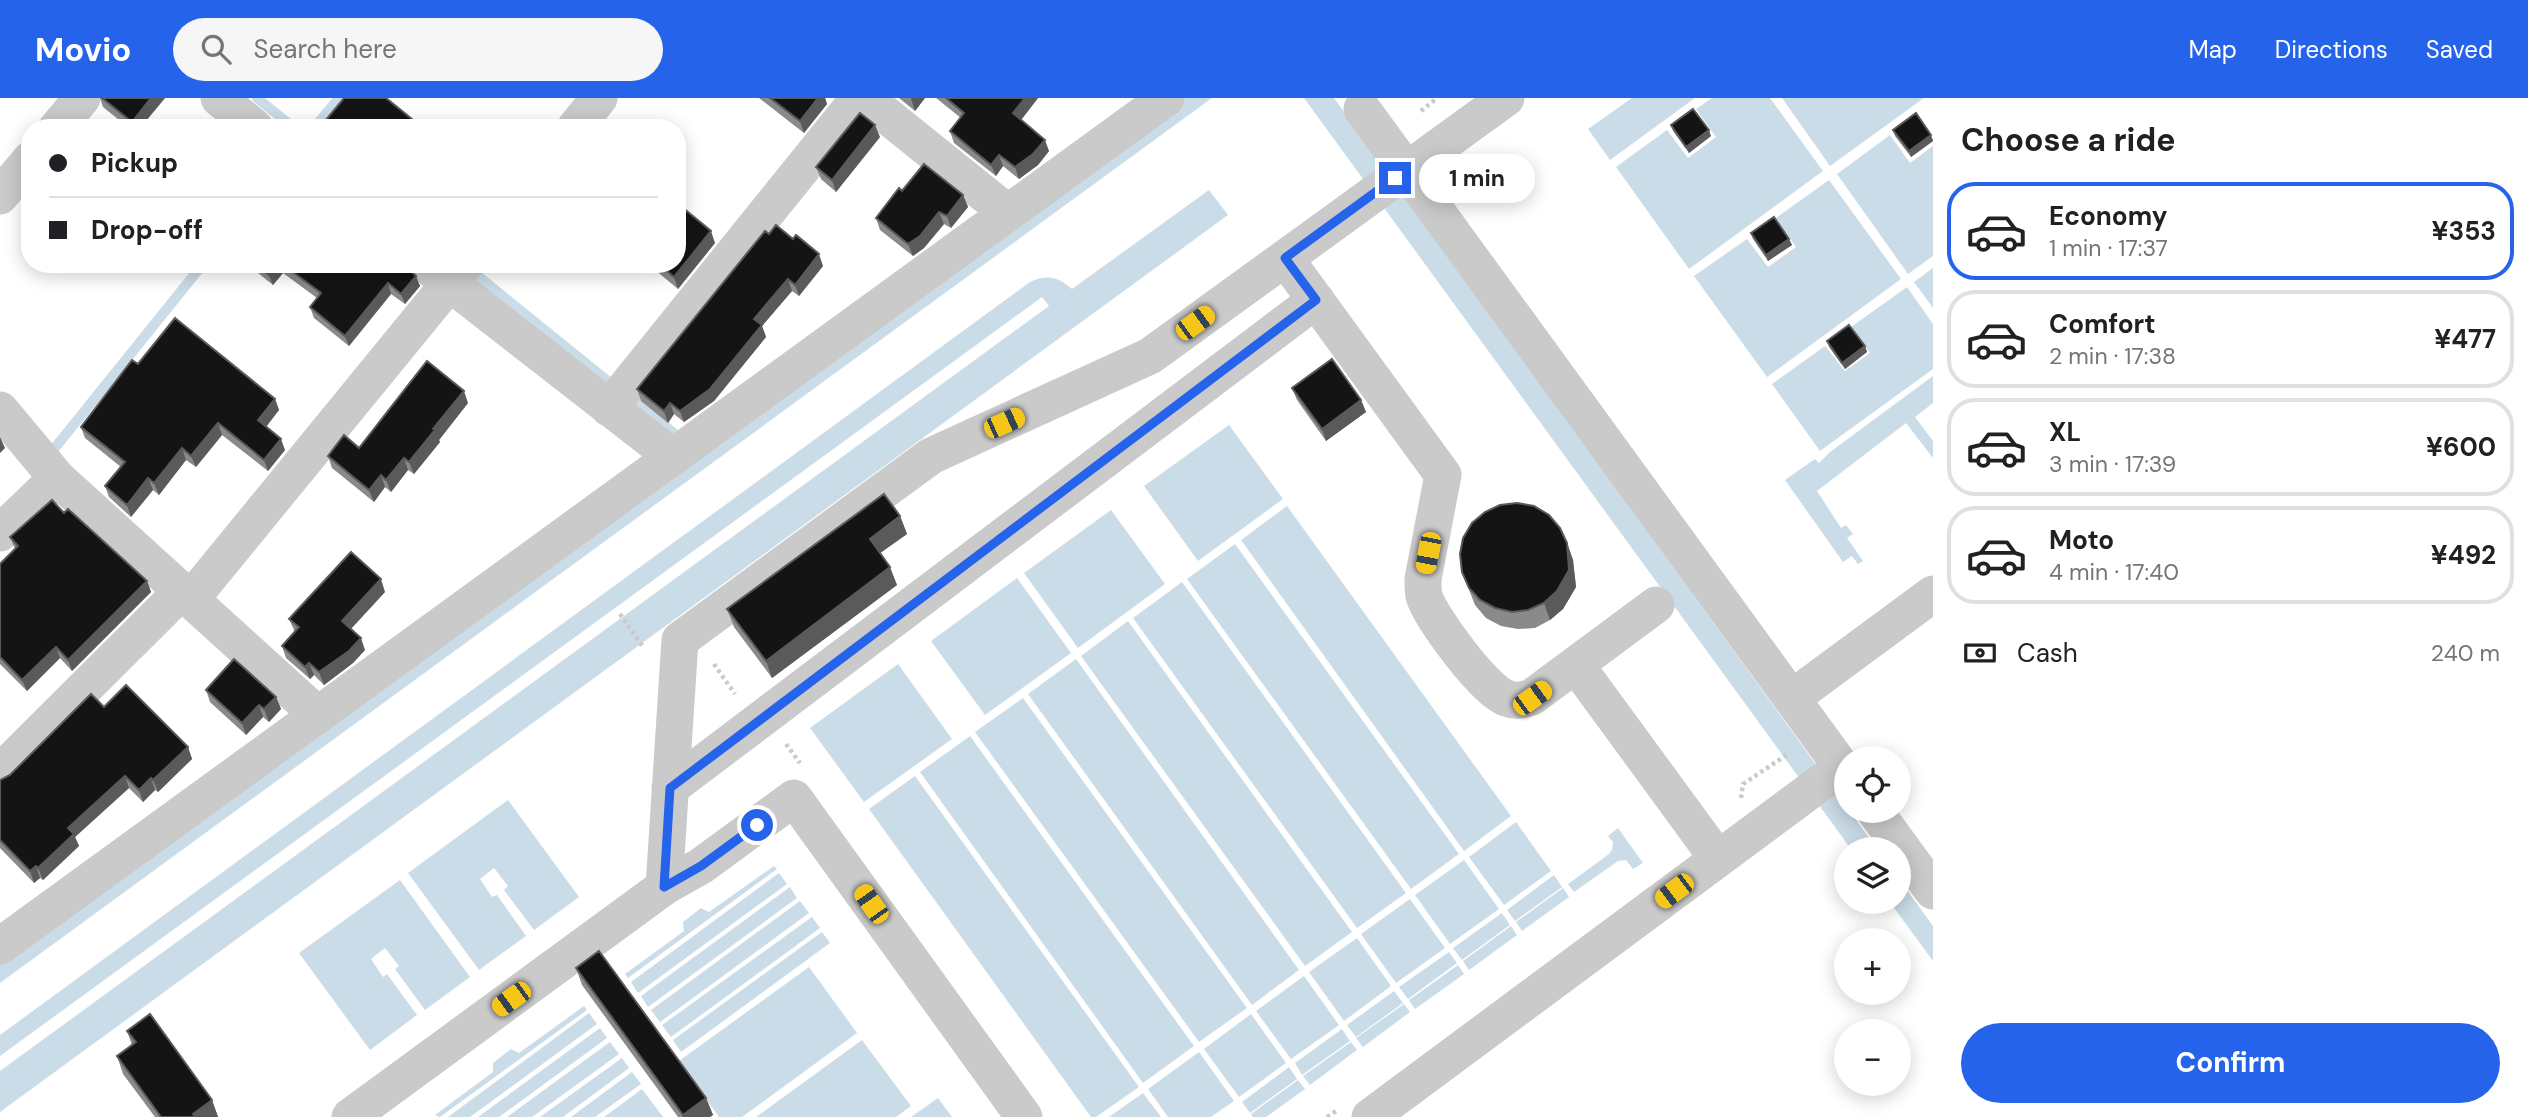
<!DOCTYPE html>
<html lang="en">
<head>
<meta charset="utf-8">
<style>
	body { margin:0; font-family:"DM Sans",sans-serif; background:#f6f6f6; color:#202124; height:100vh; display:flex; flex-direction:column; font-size:26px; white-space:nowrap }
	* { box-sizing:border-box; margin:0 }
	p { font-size:23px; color:#757577 }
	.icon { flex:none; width:38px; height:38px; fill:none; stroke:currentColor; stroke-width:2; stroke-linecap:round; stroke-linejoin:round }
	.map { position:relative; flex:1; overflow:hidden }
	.drawer { display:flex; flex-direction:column; background:#fff; width:595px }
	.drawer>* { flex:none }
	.guide { position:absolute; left:21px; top:21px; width:665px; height:154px; border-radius:28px; box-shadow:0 4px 18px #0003; display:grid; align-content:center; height:154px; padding:0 28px; background:#fff }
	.buttons { position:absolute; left:1834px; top:648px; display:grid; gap:14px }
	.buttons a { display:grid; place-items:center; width:77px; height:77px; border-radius:50%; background:#fff; box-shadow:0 4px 18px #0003; font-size:35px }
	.end { position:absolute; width:32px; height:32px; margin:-16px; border:9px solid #2563eb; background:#fff; box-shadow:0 0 0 4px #fff }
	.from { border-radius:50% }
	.bubble { position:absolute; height:49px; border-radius:24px; background:#fff; box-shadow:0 4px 18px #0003; font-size:23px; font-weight:700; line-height:49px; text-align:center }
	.car { position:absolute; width:21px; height:42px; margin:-21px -10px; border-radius:9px; box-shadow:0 0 5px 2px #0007; background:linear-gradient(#f5c518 24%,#345 0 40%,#f5c518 0 76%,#345 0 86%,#f5c518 0) }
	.guide b { display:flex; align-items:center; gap:24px; height:66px; font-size:26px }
	.guide b+b { border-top:2px solid #e0e0e0 }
	.guide i { width:18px; height:18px; background:#202124 }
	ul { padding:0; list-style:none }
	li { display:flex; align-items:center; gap:21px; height:98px; margin:0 14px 10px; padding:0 14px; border:4px solid #e0e0e0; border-radius:28px }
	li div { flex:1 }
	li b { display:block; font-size:26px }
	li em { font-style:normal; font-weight:700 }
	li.current { border-color:#2563eb }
	li>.icon { width:63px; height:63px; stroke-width:1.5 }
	h2 { padding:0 28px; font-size:32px; line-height:84px }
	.pay { display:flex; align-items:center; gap:18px; height:77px; padding:0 28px; font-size:26px }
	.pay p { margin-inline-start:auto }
	.button { display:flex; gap:14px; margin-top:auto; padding:14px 28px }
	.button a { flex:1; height:80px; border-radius:42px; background:#2563eb; color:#fff; font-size:28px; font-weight:700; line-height:80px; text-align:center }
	header { display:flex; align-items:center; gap:42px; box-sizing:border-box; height:98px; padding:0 35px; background:#2563eb; color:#fff }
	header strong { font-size:33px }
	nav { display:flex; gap:38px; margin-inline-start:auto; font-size:24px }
	.search { width:490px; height:63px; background:#f6f6f6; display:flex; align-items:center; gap:18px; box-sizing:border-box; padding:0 24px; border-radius:38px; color:#757577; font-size:26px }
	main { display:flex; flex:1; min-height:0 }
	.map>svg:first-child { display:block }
</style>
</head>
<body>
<header>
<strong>Movio</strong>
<div class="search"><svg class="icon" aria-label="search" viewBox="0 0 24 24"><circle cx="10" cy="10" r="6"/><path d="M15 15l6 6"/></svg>Search here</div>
<nav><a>Map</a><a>Directions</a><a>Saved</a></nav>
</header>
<main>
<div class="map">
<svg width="1933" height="1019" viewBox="0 0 1933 1019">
	<rect width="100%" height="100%" fill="#fff"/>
	<!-- water -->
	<path fill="#cadce7" d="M 1185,0 L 1212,0 L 0,885 L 0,865 Z
		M 1304,0 L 1334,0 L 1846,708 L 1846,712 L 1849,712 L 1877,751 L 1851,751 Z
		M 1632,0 L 1695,0 L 1610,62 L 1588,31 Z
		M 1712,0 L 1770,0 L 1823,73 L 1689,171 L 1616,69 L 1667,32 L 1688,60 L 1716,39 L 1696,11 Z
		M 1782,0 L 1924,0 L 1830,68 Z
		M 1890,37 L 1910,65 L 1933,48 L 1933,158 L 1908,176 L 1837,76 Z
		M 1829,82 L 1901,181 L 1767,279 L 1694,178 L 1747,141 L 1768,169 L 1796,149 L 1776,120 Z
		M 1209,92 L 1228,117 L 0,1014 L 0,973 L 1049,208 L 1042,199 L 0,958 L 0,937 L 1030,184 C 1048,176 1058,179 1072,191 Z
		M 1933,170 L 1933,210 L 1914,184 Z
		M 1907,189 L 1933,226 L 1933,271 L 1820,353 L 1772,286 L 1825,248 L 1845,273 L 1870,255 L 1851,229 Z
		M 1933,278 L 1933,305 L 1915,319 L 1933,343 L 1933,360 L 1906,325 L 1817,393 L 1841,430 L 1846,427 L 1853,436 L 1847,440 L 1863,463 L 1858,466 L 1852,458 L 1843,464 L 1785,382 L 1815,361 L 1819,365 L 1830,354 Z
		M 1229,327 L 1283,401 L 1198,463 L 1144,388 Z
		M 1287,408 L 1511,718 L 1464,753 L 1241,442 Z
		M 1111,412 L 1165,486 L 1078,550 L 1024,475 Z
		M 1235,446 L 1459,756 L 1411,791 L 1187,481 Z
		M 1017,480 L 1071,555 L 985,617 L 931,543 Z
		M 1182,484 L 1406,795 L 1357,830 L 1133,520 Z
		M 1128,523 L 1352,834 L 1305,868 L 1081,558 Z
		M 1076,561 L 1299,872 L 1252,907 L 1028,596 Z
		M 898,566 L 952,641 L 864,704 L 810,630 Z
		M 1023,600 L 1247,910 L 1199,944 L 975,634 Z
		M 970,638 L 1194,948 L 1143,985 L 920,674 Z
		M 915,678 L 1139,989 L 1096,1019 L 1091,1019 L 869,711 Z
		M 508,702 L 579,799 L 534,832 L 504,792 L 508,788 L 494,770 L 480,781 L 492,799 L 497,797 L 526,838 L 479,872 L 408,775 Z
		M 1516,724 L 1551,773 L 1504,807 L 1469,759 Z
		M 1618,730 L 1643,765 L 1633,771 L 1626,762 L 1618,763 L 1574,794 L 1568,786 L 1609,756 L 1612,752 L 1613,744 L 1608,738 Z
		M 1464,762 L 1499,811 L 1450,846 L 1415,797 Z
		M 774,768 L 777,771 L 628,880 L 625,876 L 684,833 L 683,824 L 701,810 L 709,814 Z
		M 779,775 L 787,786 L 638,895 L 631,884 Z
		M 1554,777 L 1562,789 L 1515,823 L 1507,812 Z
		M 1899,781 L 1933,828 L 1933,863 L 1889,803 L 1899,803 Z
		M 400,782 L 470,879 L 425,912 L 395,871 L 399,868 L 385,850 L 371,861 L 383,879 L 387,876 L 417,917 L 370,952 L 299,855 Z
		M 790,789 L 797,800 L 648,909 L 641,898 Z
		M 1563,790 L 1569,799 L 1522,833 L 1516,824 Z
		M 1410,801 L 1445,850 L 1396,885 L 1361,836 Z
		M 800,803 L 809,815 L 660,924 L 651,912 Z
		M 1502,815 L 1510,827 L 1462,862 L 1453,850 Z
		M 812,819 L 820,830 L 671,939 L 662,927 Z
		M 1511,828 L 1517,837 L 1469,872 L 1463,863 Z
		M 822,834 L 830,845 L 681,954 L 673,942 Z
		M 1357,840 L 1391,888 L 1344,923 L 1309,874 Z
		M 1449,854 L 1457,865 L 1408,901 L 1399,889 Z
		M 1458,867 L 1464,876 L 1415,911 L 1409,902 Z
		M 809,869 L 857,935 L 742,1019 L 719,1019 L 679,963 Z
		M 1304,878 L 1339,927 L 1291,961 L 1256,913 Z
		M 1394,893 L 1403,905 L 1356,939 L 1347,927 Z
		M 1404,906 L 1410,914 L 1363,949 L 1356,940 Z
		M 584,908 L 587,912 L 440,1019 L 435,1017 L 493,974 L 493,965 L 511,951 L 519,955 Z
		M 589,915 L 597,926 L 470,1019 L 448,1019 Z
		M 1251,916 L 1286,965 L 1239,999 L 1204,951 Z
		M 600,930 L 607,940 L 499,1019 L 478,1019 Z
		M 1342,931 L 1350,943 L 1302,977 L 1295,965 Z
		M 862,942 L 911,1008 L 896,1019 L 756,1019 Z
		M 610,944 L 619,956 L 532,1019 L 507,1019 Z
		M 1351,944 L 1357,952 L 1310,987 L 1303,978 Z
		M 1199,954 L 1234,1003 L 1211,1019 L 1168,1019 L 1148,991 Z
		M 622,960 L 629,970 L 563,1019 L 540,1019 Z
		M 1289,969 L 1297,981 L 1250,1015 L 1242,1004 Z
		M 632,974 L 641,986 L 595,1019 L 571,1019 Z
		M 1298,982 L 1305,991 L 1266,1019 L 1253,1019 L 1251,1016 Z
		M 642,991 L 663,1019 L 604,1019 Z
		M 1143,995 L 1161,1019 L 1109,1019 Z
		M 938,1000 L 952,1019 L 911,1019 Z"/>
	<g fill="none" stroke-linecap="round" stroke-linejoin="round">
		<!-- stream -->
		<path stroke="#cadce7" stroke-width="10" d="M 257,0 L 294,30
			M 314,30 L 339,0
			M 473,174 L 615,289
			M 627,298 L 676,337
			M 54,351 L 203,166"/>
		<!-- path -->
		<path stroke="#cacaca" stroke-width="4.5" stroke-dasharray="3.5 3.5" stroke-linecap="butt" d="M 1421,13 L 1437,0
			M 620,516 L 643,549
			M 714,566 L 735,596
			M 786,646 L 800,665
			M 1741,700 L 1743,686 L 1788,656
			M 1327,1019 L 1336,1013"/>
		<!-- minor -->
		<path stroke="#cacaca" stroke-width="37" d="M 219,0 L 255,30
			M 865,0 L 1008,115
			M 1362,11 L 1846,675
			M 57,30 L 82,0
			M 575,30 L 599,0
			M 0,98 L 30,62
			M 1285,160 L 1443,377 L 1423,481 C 1423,487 1423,493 1424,498 C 1431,520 1484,592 1506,600 C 1516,604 1523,602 1532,599 L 1656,507
			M 425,166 L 673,359
			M 609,310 L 859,0
			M 0,312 L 57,380 L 318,617
			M 0,435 L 57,380
			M 191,501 L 465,166
			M 1576,567 L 1718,761
			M 1792,600 L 1933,496
			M 0,674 L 182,493
			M 670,690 L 1316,202
			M 1874,712 L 1933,793
			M 664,789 L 701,768 L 794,700 L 1024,1019
			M 0,848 L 1166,0
			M 350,1019 L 664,789 L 680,542 L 931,358 L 1150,258 L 1506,0
			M 1370,1019 L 1842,669"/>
	</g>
	<!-- wall -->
	<path fill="#8a8a8a" d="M 100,0 L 165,0 L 140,30 L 129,30 L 103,9 Z
		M 759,0 L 825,0 L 827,6 L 804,35 Z
		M 899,0 L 925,0 L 915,13 Z
		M 936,0 L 1038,0 L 1021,22 L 1049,53 L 1038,67 L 1019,81 L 1003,68 L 996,78 L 954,45 L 950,33 L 961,20 Z
		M 1671,27 L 1711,38 L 1689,55 L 1673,33 Z
		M 1893,32 L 1933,41 L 1933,43 L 1911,59 L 1895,38 Z
		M 880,39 L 836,94 L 821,81 L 816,69 Z
		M 902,93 L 963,97 L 968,109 L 951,130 L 944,126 L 924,150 L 913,158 L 880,132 L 876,120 Z
		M 1751,135 L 1789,141 L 1792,147 L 1768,163 L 1753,141 Z
		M 769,136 L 823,168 L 799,198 L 792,193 L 762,228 L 766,239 L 714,303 L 684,324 L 674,316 L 668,325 L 641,303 L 637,291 Z
		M 715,145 L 678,191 L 648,166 L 677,166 Z
		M 247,166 L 404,166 L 420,188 L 405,206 L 391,196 L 349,248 L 314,220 L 310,209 L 317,200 L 283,175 L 273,187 Z
		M 1827,243 L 1865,248 L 1867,254 L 1845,271 L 1829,249 Z
		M 138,266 L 275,301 L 279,312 L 266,329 L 285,352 L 268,373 L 222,337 L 196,369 L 186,362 L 159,397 L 153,392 L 131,419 L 109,399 L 105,388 L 121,369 L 85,340 L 81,329 Z
		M 1292,290 L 1361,302 L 1366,314 L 1326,343 L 1297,302 Z
		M 468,305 L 439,342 L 440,344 L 414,376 L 408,372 L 391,394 L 385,389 L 374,404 L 332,370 L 328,358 L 359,350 Z
		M 64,415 L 147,483 L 151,494 L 72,573 L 60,560 L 27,593 L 0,566 L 0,466 L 15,451 L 10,439 Z
		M 900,418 L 907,436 L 880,455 L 897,487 L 772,580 L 734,529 L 727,511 Z
		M 1567,445 L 1573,462 L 1576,489 L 1563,511 L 1550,522 L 1535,530 L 1518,531 L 1501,528 L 1486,520 L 1475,507 L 1462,474 Z
		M 385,494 L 351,531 L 365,552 L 353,565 L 324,587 L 314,577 L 310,581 L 286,560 L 282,548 L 295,534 L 289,521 Z
		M 206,592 L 276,599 L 281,611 L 269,624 L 263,619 L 246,637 L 210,604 Z
		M 104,609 L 188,649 L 192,661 L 158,694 L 155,692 L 143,704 L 129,690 L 75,739 L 79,748 L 43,782 L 40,780 L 34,785 L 0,750 L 0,682 L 10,677 Z
		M 576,870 L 706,1000 L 713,1017 L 710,1019 L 678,1019 L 582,887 Z
		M 127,933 L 212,1002 L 218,1019 L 155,1019 L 123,976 L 117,958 L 132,947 Z"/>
	<!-- shaded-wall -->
	<path fill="#5a5a5a" d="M 151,0 L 165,0 L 140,30 L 134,30 L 132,24 Z
		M 818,0 L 825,0 L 827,6 L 804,35 L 800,23 Z
		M 912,0 L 925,0 L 915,13 L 911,1 Z
		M 1025,0 L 1038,0 L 1018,26 L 1013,15 Z
		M 875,27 L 880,39 L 836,94 L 832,82 Z
		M 1709,32 L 1711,38 L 1689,55 L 1686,49 Z
		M 1931,37 L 1933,43 L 1911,59 L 1909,53 Z
		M 1045,42 L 1049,53 L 1038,67 L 1019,81 L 1015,69 Z
		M 999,57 L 1003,68 L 996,78 L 991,67 Z
		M 963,97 L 968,109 L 951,130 L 947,118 Z
		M 939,114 L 944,126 L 924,150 L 913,158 L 908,146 Z
		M 711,133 L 715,145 L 678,191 L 674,179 Z
		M 1789,141 L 1792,147 L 1768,163 L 1766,157 Z
		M 819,156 L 823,168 L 799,198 L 795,187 Z
		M 278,166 L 280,166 L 283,175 L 273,187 L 269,177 Z
		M 416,178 L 420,188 L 405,206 L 401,196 Z
		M 788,181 L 792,193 L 762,228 L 766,239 L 714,303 L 684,324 L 680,313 Z
		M 388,185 L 391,196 L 349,248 L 345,238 Z
		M 1865,248 L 1867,254 L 1845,271 L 1842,265 Z
		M 464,293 L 468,305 L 439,342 L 440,344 L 414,376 L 409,364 L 433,331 Z
		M 275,301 L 279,312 L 262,334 L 258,322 Z
		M 1361,302 L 1366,314 L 1326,343 L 1322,331 Z
		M 670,305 L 674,316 L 668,325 L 664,313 Z
		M 218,325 L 222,337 L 196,369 L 191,358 Z
		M 0,339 L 5,350 L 0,355 Z
		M 281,341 L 285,352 L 268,373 L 264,362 Z
		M 182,350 L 186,362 L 159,397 L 154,385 Z
		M 404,360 L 408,372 L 391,394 L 386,382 Z
		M 381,377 L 385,389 L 374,404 L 369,392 Z
		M 148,380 L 153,392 L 131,419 L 127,407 Z
		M 900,418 L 907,436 L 876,458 L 870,441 Z
		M 1567,445 L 1573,462 L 1576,489 L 1563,511 L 1550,522 L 1544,505 Z
		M 890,469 L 897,487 L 772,580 L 766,563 Z
		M 381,481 L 385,494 L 347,535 L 342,523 Z
		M 147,483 L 151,494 L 72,573 L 68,562 Z
		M 361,540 L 365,552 L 353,565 L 324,587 L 319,574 Z
		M 56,549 L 60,560 L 27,593 L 22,582 Z
		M 309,565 L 314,577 L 310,581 L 305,569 Z
		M 276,599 L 281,611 L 269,624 L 264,611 Z
		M 259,607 L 263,619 L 246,637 L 242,625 Z
		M 188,649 L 192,661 L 158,694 L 153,682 Z
		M 125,678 L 129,690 L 75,739 L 79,748 L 43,782 L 38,770 L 68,730 Z
		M 151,680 L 155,692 L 143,704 L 139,692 Z
		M 36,768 L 40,780 L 34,785 L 30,773 Z
		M 706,1000 L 713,1017 L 710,1019 L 683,1019 L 683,1017 Z
		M 212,1002 L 218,1019 L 194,1019 L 193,1016 Z"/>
	<!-- building -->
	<path fill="#141414" stroke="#5a5a5a" stroke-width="2" d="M 102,0 L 151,0 L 132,24 Z
		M 344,0 L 386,0 L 423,30 L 334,30 L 325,23 Z
		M 770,0 L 818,0 L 800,23 Z
		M 946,0 L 1025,0 L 1013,15 L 1045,42 L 1033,56 L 1015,69 L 999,57 L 991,67 L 950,33 L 964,15 Z
		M 1693,11 L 1709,32 L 1686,49 L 1671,27 Z
		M 860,15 L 875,27 L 832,82 L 816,69 Z
		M 1916,15 L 1931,37 L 1909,53 L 1893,32 Z
		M 924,66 L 963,97 L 947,118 L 939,114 L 920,138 L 908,146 L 876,120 L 899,90 L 902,93 Z
		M 677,105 L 711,133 L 674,179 L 659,166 L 677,166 Z
		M 1774,119 L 1789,141 L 1766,157 L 1751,135 Z
		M 776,127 L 793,141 L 796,137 L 819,156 L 795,187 L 788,181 L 754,221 L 762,227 L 710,291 L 680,313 L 670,305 L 664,313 L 637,291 L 765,133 L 769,136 Z
		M 256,166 L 278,166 L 269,177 Z
		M 282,166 L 404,166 L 416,178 L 401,196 L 388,185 L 345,238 L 310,209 L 321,195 Z
		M 175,220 L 275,301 L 258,322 L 281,341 L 264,362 L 218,325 L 191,358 L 182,350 L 154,385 L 148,380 L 127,407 L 105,388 L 125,364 L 81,329 L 132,262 L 138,266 Z
		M 1849,227 L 1865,248 L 1842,265 L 1827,243 Z
		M 1332,261 L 1361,302 L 1322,331 L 1292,290 Z
		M 427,263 L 464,293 L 433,331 L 435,332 L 409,364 L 404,360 L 386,382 L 381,377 L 369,392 L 328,358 L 344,337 L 359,350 Z
		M 884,396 L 900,418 L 870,441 L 890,469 L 766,563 L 727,511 Z
		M 52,402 L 64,415 L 68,411 L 147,483 L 68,562 L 56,549 L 22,582 L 0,559 L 0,466 L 18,448 L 10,439 Z
		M 1517,405 L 1534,408 L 1549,417 L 1560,430 L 1567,445 L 1569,472 L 1557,493 L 1544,505 L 1528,512 L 1512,514 L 1495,510 L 1480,502 L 1469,490 L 1462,474 L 1460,456 L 1463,440 L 1472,425 L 1485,414 L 1500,407 Z
		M 351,454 L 381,481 L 342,523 L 361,540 L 349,553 L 319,574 L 309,565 L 305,569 L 282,548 L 299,529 L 289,521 Z
		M 234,561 L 276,599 L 264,611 L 259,607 L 242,625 L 206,592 Z
		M 126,587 L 188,649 L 153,682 L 151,680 L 139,692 L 125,678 L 68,730 L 74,736 L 38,770 L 36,768 L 30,773 L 0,742 L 0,682 L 10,677 L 91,596 L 104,609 Z
		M 599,853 L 706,1000 L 683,1017 L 576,870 Z
		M 150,916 L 212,1002 L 193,1016 L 196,1019 L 161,1019 L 117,958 L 136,944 L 127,933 Z"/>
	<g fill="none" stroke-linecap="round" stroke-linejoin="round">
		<!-- route -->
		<path stroke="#2563eb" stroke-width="9" d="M 757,727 L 701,768 L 664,789 L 670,690 L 1316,202 L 1285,160 L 1395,80"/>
	</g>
</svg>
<div class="buttons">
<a><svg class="icon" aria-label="locate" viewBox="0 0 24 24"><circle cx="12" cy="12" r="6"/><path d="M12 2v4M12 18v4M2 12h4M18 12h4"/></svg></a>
<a><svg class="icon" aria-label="layers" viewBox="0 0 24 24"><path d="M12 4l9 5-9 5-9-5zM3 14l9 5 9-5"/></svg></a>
<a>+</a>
<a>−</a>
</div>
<i class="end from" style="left:757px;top:727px"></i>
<i class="end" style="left:1395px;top:80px"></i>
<div class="bubble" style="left:1419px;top:56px;width:116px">1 min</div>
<i class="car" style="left:1195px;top:225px;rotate:54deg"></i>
<i class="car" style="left:1004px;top:325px;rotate:66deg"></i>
<i class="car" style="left:1428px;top:455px;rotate:191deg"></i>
<i class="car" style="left:1532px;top:600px;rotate:54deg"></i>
<i class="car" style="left:1674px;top:793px;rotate:233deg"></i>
<i class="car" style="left:871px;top:806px;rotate:325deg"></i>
<i class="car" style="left:511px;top:901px;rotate:234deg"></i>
<div class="guide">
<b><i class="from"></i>Pickup</b>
<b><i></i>Drop-off</b>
</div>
</div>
<section class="drawer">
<h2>Choose a ride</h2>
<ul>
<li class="current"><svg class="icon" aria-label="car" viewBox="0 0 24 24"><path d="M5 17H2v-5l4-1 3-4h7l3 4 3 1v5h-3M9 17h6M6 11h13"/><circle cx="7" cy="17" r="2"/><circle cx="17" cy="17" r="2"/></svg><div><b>Economy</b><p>1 min · 17:37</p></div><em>¥353</em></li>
<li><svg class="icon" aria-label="car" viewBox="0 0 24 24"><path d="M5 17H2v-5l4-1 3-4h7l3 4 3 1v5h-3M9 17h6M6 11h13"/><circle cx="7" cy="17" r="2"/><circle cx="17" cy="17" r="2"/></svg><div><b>Comfort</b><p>2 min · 17:38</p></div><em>¥477</em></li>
<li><svg class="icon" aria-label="car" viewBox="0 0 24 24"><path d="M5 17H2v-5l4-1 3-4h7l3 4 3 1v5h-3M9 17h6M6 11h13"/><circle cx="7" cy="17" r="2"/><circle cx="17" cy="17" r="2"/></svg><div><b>XL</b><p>3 min · 17:39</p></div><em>¥600</em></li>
<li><svg class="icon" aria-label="car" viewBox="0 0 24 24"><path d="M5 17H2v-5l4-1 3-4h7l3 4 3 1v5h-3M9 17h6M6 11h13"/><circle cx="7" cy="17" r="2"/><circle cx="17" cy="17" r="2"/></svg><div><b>Moto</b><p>4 min · 17:40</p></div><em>¥492</em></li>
</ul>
<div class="pay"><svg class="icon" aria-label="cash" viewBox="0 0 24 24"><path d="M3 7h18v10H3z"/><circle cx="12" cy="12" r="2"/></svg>Cash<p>240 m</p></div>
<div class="button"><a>Confirm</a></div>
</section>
</main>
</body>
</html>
